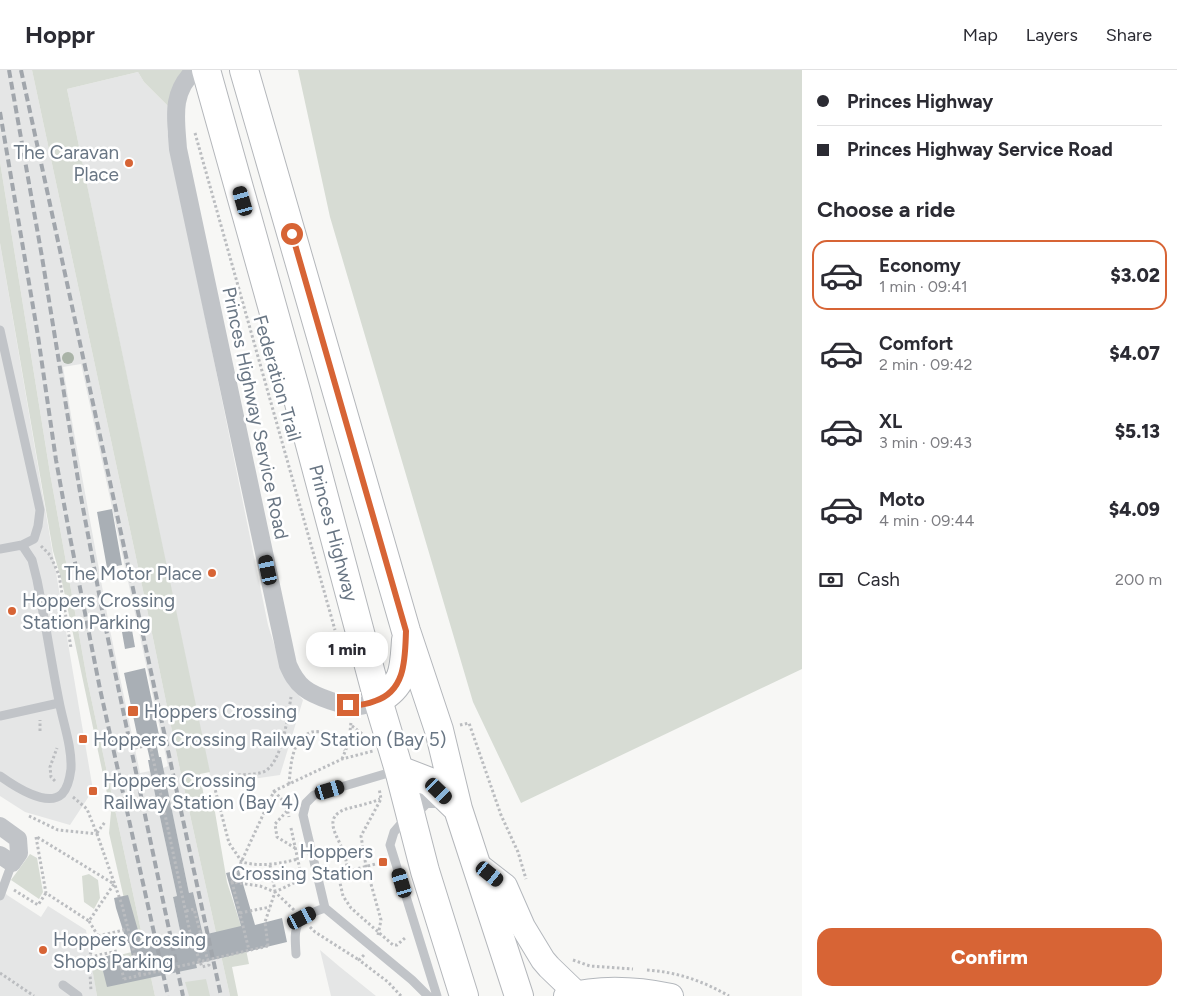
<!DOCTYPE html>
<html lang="en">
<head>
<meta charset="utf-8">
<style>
	body { margin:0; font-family:Figtree,sans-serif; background:#f7f7f7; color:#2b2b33; height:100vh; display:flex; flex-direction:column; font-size:19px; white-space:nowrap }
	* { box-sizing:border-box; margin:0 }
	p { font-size:16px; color:#7c7c81 }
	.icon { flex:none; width:28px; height:28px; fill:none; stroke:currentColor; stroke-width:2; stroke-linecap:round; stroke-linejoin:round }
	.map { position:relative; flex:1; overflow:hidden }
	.sheet { display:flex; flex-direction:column; background:#fff; width:375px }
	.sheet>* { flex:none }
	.banner { display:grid; align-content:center; height:110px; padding:0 15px; background:#fff }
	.end { position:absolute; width:22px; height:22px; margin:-11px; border:6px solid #d76435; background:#fff; box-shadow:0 0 0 2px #fff }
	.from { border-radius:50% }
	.bubble { position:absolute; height:35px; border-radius:15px; background:#fff; box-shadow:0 2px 12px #0003; font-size:16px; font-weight:800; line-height:35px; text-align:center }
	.car { position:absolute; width:15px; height:30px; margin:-15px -8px; border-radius:6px; box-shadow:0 0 4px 1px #0007; background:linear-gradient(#222 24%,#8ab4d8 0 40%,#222 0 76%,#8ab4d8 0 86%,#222 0) }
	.banner b { display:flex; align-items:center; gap:18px; height:48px; font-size:19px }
	.banner b+b { border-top:1px solid #e1e1e2 }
	.banner i { width:12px; height:12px; background:#2b2b33 }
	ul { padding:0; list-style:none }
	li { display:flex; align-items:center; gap:15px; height:70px; margin:0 10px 8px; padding:0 5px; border:2px solid transparent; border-radius:15px }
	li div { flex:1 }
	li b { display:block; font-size:19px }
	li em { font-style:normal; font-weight:800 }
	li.selected { border-color:#d76435 }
	li>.icon { width:45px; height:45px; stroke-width:1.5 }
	h2 { padding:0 15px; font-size:22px; line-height:60px }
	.pay { display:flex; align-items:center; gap:12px; height:55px; padding:0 15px; font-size:19px }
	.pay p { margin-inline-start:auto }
	.cta { display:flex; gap:10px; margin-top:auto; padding:10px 15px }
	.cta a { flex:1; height:58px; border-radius:15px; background:#d76435; color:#fff; font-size:20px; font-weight:800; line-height:58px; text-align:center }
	header { display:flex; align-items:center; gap:30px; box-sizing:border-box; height:70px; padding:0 25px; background:#fff; border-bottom:1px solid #e1e1e2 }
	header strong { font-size:24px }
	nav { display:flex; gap:28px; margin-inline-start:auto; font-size:18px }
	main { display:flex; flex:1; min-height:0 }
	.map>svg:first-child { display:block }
</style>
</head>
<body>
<header>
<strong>Hoppr</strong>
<nav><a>Map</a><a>Layers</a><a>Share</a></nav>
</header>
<main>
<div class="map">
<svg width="802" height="926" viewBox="0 0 802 926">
	<rect width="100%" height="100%" fill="#f7f7f5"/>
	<!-- built -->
	<path fill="#e5e6e6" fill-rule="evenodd" d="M 0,0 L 32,0 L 147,539 L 179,695 L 230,926 L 155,926 L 87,609 L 50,403 L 0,92 ZM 81,294 L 168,696 L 163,698 L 189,823 L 193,822 L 203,865 L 182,870 L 173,827 L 177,826 L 150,701 L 140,703 L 110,560 L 73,357 L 63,297 Z
		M 138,2 L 144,12 L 168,36 L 167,61 L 268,555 L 280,593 L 289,615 L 303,630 L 280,705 L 212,715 L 67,19 Z
		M 0,173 L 93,720 L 70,755 L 25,742 L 0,726 Z
		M 0,816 L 7,825 L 41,847 L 48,836 L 86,860 L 97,926 L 0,926 Z
		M 320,880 L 340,897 L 376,926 L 331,926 Z"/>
	<!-- green -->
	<path fill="#d7dcd4" d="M 32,0 L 186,0 L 168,36 L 144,12 L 138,2 L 67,19 L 210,702 L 200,704 L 204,727 L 215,742 L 227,812 L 241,856 L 249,894 L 232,897 L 238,926 L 230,926 L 179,695 L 147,539 Z
		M 298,0 L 802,0 L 802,599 L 521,733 L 473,632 L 330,147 Z
		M 0,92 L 50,403 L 87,609 L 155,926 L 97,926 L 91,892 L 136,881 L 109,763 L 111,742 L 62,512 L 53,481 L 0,173 Z
		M 30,784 L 37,788 L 43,822 L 39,829 L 11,810 Z
		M 89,804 L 98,810 L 100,828 L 94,839 L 84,832 L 82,806 Z
		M 206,909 L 210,926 L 189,926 L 185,912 Z"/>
	<!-- building -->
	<path fill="#a9afb5" d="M 112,439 L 122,495 L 107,498 L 97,442 Z
		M 132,560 L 135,577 L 125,579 L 122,562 Z
		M 145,598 L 159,665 L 155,666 L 159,687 L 161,687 L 189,823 L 193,822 L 203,865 L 241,856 L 226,803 L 239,800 L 255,855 L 282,848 L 287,872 L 196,894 L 197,898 L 107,917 L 101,893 L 105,892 L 104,887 L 114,884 L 116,891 L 132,887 L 129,873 L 127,873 L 116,838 L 114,828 L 128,825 L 143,878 L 182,870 L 173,827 L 177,826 L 150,701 L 148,690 L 150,690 L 145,668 L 138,669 L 124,603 Z"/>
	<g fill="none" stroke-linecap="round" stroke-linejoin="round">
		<defs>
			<path id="secondary" d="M 474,792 L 505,816 L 523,857 L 543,890 L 549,897 L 576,923
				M 566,926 C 599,917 637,919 671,926"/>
			<path id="highway" d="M 206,0 L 295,318 L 378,630 L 399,700 L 425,801 L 464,926
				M 244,0 L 406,561 L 439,660 L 458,739 L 519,926
				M 378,630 C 405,615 404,598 406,570
				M 399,700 L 430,712 L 458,739"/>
		</defs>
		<!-- secondary casing -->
		<use href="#secondary" stroke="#b4b8bd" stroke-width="26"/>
		<!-- highway casing -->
		<use href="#highway" stroke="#b4b7bb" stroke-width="30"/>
		<!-- path -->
		<path stroke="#bbbdc0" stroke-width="3" stroke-dasharray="2.5 2.5" stroke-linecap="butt" d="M 195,63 L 335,560
			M 41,476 L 50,485 L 59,505 L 71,578
			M 291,627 C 288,645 282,695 263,702 C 248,707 231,702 217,710 L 215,719 L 229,773 L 242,792 C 261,797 278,794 298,789
			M 460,655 L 469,653 L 501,745 L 518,782 L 526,809
			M 352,656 L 365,666
			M 40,661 L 40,650
			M 150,674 L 191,867 L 202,897 L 209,895 L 194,839 L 186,841
			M 135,678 L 163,672
			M 342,689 L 349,672 L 351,652
			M 55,711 L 51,707 L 50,697 L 57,678
			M 289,714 C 291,695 291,669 312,662 C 318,661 326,662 332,665 C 337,669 341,675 345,680
			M 274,721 L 286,734 L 289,747
			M 73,727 L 87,739 L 97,764 L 122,835 L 140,906
			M 287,741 L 275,754 L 277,767 L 295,778
			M 29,746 L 58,760 L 97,764
			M 291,758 L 302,809
			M 97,763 L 105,752
			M 36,767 L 46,823 L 89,851 L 114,814 L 37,767
			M 270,795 L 275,821
			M 348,801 C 346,793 346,785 342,778 C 336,764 323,747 346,739 C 357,736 368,734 380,729
			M 338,804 L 343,826 L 351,838 L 393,875 L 397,875 L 405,868
			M 329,806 L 383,792
			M 232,812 L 249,880
			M 14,820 L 38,835 L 46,823
			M 294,840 L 275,822 L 260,816 L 232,812 L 274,721 L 342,689 L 373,681
			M 240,843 L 270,837
			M 89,851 L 98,866 L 89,887 L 91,921
			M 310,857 L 315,862 L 359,890
			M 378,865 L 381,850 L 366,796 L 361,766 L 381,729 L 379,718
			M 98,866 L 128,859
			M 268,876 L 265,852 L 275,822 L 302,809 L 306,809
			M 364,885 L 359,890 L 388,912 L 401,926
			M 90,887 L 117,881 L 124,909
			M 573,890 L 590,896 L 633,899
			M 647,900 C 677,902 703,911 729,926
			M 0,903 L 34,926"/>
		<!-- lane -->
		<path stroke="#c1c4c8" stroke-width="9" d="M 0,260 L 40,440 L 38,456 L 34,469 L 22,475 L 0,479
			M 0,646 L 59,633
			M 395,701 L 314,725 L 306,733 L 303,745 L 325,838 L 412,910 L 428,926
			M 0,706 C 14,716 47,738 62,724 C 68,718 70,707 71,699 C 72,676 63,653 59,631 C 51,591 45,550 37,510 L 32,490 L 22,475
			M 406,748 L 394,762 L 390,775 L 437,926
			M 0,826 L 12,793
			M 296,884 C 294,855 294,848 325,838
			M 63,915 L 78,926"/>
		<!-- street -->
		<path stroke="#c1c4c8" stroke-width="18" d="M 195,0 C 170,23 176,49 178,79 L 288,595 C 292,604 296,612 304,618 C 314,626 346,638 360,636 C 366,636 373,632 378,630
			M 410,744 L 425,729 L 448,729
			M 0,756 L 18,769 L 19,783 L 12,793 L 0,785"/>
		<!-- secondary -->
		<use href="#secondary" stroke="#fff" stroke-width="24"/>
		<!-- highway -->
		<use href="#highway" stroke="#fff" stroke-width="28"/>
		<!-- rail -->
		<path stroke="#a1a6ac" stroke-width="4" stroke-dasharray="8 4" stroke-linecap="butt" d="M 9,0 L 42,187 L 80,422 L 103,545 L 183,926
			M 21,0 L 221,926
			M 0,42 L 38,266 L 56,390 L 70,467 L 100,619 L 168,926"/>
		<!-- path-bridge -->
		<path stroke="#bbbdc0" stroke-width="3" stroke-dasharray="2.5 2.5" stroke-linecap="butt" d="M 124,909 L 268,876"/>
	</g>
	<!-- trees -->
	<circle fill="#a9b3a7" cx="68" cy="288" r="6"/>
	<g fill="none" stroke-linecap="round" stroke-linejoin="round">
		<!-- route -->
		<path stroke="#d76435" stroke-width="6" d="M 292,164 L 406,561 C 405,588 406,621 375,631 C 365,635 358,636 348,635"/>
	</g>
	<!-- markers -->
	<g fill="#d76435" stroke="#fff" stroke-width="2">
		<circle cx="129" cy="93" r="5"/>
		<circle cx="212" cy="503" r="5"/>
		<circle cx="12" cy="541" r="5"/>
		<rect x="127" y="635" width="12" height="12" rx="2.5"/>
		<rect x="78" y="664" width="10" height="10" rx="2.5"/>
		<rect x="88" y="716" width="10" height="10" rx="2.5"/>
		<rect x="378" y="787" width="10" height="10" rx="2.5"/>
		<circle cx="43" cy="880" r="5"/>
	</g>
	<g text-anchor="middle" stroke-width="5" stroke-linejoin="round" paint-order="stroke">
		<!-- poi labels -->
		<g font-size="19" fill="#697684" stroke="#fff" text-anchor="start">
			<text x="119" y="89" text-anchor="end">The Caravan<tspan x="119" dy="22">Place</tspan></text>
			<text x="202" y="510" text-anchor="end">The Motor Place</text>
			<text x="22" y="537">Hoppers Crossing<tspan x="22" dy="22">Station Parking</tspan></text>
			<text x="144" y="648">Hoppers Crossing</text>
			<text x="93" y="676">Hoppers Crossing Railway Station (Bay 5)</text>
			<text x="103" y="717">Hoppers Crossing<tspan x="103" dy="22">Railway Station (Bay 4)</tspan></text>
			<text x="373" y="788" text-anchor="end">Hoppers<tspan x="373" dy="22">Crossing Station</tspan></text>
			<text x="53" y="876">Hoppers Crossing<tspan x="53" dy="22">Shops Parking</tspan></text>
		</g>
		<!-- street labels -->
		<g font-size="19" fill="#697684" stroke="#fff">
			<text transform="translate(278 308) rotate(74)" y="7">Federation Trail</text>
			<text transform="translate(256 343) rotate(78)" y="7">Princes Highway Service Road</text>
			<text transform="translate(334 463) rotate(75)" y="7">Princes Highway</text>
		</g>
	</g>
</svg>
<i class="end from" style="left:292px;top:164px"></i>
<i class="end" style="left:348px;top:635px"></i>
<div class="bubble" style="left:306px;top:562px;width:82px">1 min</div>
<i class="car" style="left:243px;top:131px;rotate:344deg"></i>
<i class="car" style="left:268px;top:500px;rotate:348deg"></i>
<i class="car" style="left:330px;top:720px;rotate:73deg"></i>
<i class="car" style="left:439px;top:721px;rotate:134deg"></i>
<i class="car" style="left:490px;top:804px;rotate:129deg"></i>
<i class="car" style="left:402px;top:813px;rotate:343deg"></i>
<i class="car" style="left:302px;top:848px;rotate:63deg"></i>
</div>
<section class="sheet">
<div class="banner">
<b><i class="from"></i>Princes Highway</b>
<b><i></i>Princes Highway Service Road</b>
</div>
<h2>Choose a ride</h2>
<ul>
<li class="selected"><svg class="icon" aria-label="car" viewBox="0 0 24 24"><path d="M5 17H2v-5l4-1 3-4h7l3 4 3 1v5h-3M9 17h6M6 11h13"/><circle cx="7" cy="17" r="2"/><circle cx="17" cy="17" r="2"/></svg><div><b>Economy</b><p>1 min · 09:41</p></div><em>$3.02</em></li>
<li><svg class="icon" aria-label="car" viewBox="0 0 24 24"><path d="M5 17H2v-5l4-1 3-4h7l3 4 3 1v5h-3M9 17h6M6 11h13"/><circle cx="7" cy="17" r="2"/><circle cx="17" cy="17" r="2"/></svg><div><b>Comfort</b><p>2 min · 09:42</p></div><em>$4.07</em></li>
<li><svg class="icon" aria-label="car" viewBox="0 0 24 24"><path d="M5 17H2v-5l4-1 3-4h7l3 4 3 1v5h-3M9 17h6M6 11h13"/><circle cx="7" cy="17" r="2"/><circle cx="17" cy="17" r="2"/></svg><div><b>XL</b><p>3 min · 09:43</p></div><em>$5.13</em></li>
<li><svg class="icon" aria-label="car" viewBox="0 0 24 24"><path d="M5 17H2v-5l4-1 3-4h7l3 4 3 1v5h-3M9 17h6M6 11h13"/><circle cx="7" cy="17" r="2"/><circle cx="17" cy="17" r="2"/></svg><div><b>Moto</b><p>4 min · 09:44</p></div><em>$4.09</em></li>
</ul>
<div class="pay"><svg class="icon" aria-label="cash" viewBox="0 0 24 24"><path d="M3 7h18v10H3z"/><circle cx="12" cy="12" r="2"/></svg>Cash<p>200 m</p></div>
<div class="cta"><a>Confirm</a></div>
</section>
</main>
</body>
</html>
